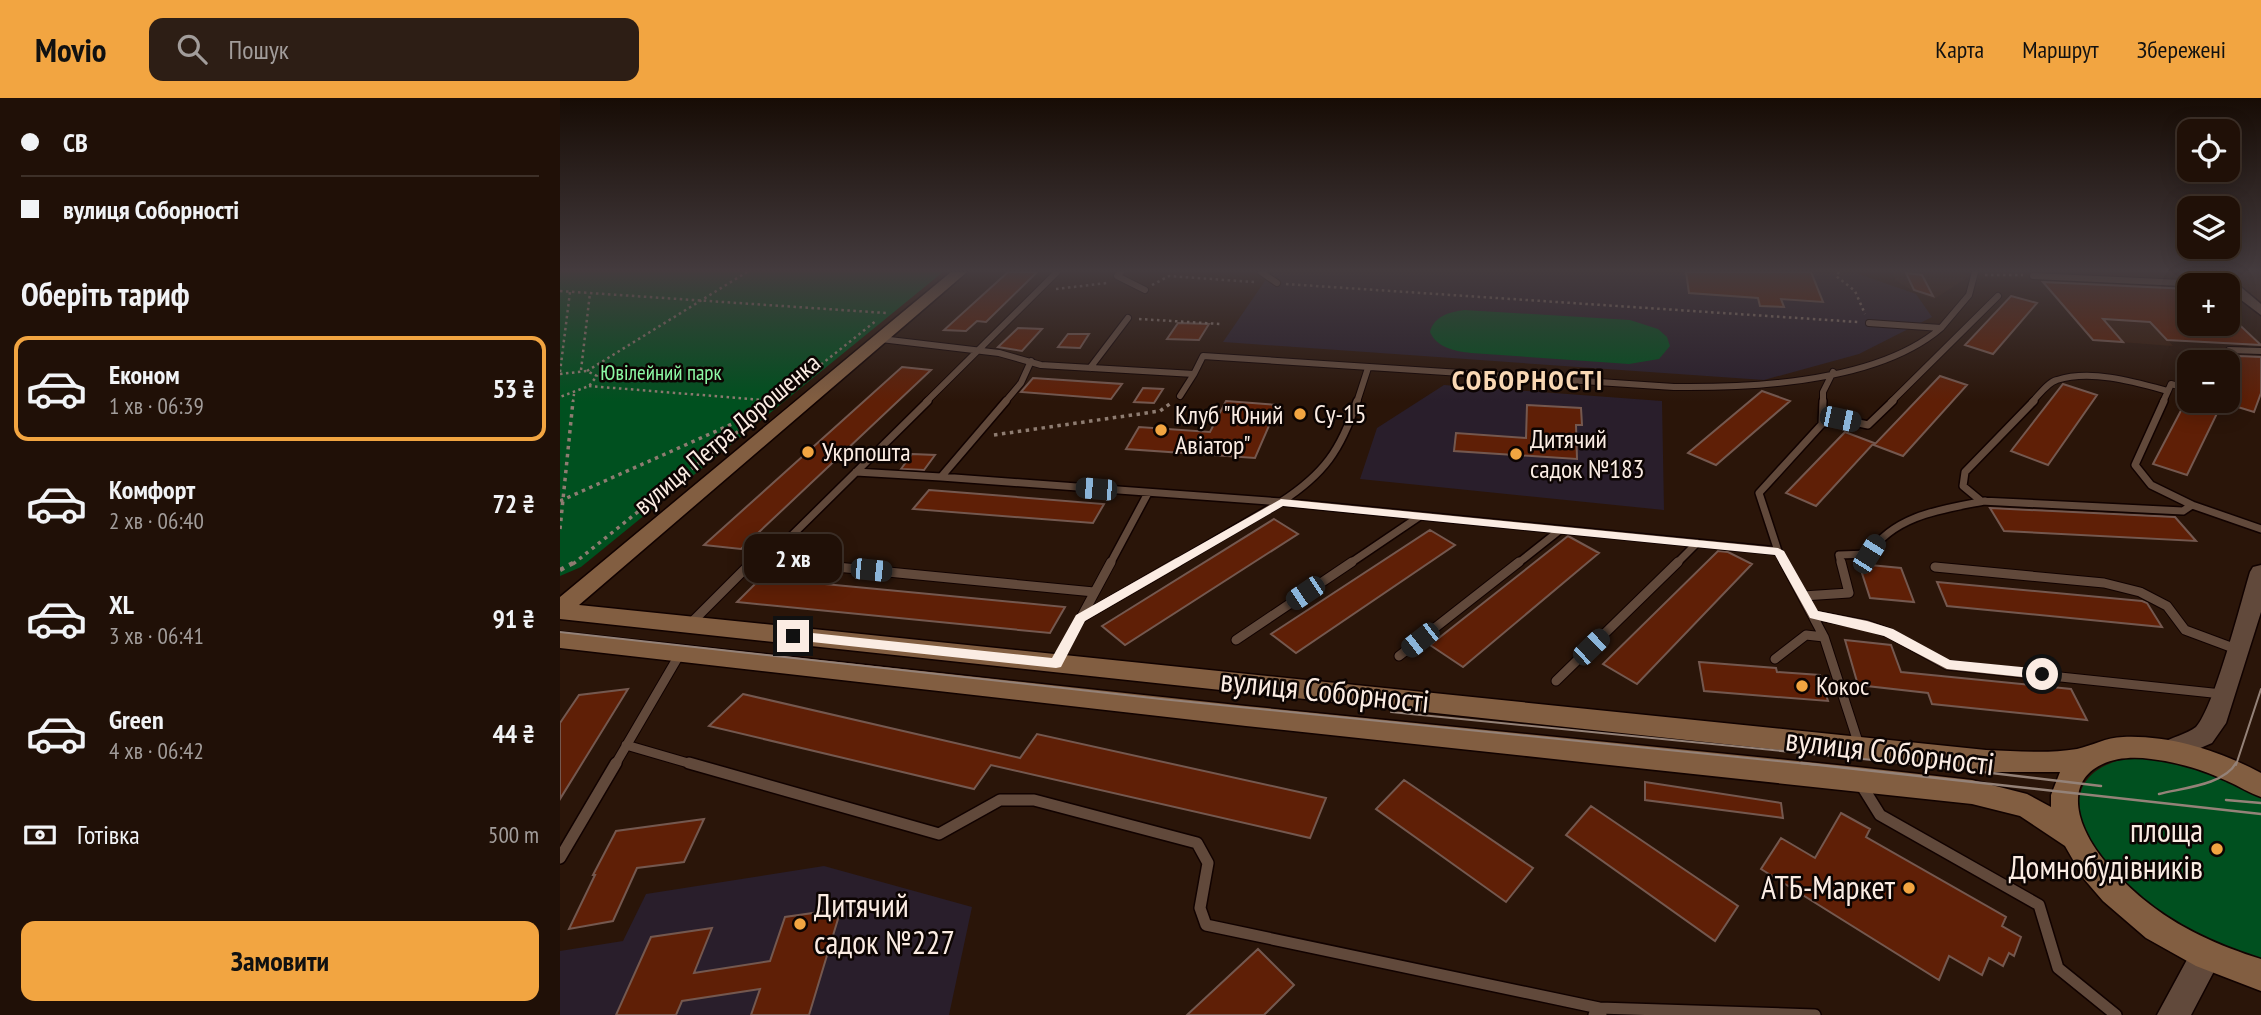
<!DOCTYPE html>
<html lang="uk">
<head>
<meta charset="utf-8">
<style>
	body { margin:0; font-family:"PT Sans Narrow",sans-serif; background:#2d1e15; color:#f1f3f6; height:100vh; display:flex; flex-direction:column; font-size:26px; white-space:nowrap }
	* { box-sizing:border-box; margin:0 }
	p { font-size:23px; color:#a29d9b }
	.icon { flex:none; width:38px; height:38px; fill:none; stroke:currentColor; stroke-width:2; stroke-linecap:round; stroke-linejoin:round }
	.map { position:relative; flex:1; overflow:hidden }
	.side { display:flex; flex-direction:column; background:#201007; width:560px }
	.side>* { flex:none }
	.hud { display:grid; align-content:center; height:154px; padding:0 21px; background:#201007 }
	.fabs { position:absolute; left:1617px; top:21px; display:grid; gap:14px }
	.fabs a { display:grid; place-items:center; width:63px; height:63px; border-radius:14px; background:#201007; box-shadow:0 4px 18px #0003,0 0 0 2px #3d3028; font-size:35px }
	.end { position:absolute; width:32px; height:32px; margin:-16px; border:9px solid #fbece3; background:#111; box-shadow:0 0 0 4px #111 }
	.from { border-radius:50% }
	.bubble { position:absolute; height:49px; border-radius:14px; background:#201007; box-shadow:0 4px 18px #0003,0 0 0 2px #3d3028; font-size:23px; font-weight:600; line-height:49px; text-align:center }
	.car { position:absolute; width:21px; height:42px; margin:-21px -10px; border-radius:9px; box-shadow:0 0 5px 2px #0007; background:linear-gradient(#222 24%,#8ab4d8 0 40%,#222 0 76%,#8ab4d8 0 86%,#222 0) }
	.hud b { display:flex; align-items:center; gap:24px; height:66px; font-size:26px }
	.hud b+b { border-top:2px solid #3d3028 }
	.hud i { width:18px; height:18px; background:#f1f3f6 }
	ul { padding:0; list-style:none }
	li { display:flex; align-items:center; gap:21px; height:105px; margin:0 14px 10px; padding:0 7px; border:4px solid transparent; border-radius:14px }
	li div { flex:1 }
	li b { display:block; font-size:26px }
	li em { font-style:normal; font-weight:600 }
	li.on { border-color:#f2a541 }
	li>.icon { width:63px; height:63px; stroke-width:1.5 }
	h2 { padding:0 21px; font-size:32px; line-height:84px }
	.pay { display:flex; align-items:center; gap:18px; height:77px; padding:0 21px; font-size:26px }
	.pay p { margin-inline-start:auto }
	.cta { display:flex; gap:14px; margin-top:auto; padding:14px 21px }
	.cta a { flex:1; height:80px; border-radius:14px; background:#f2a541; color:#111; font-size:28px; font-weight:600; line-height:80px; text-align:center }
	header { display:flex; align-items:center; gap:42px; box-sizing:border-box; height:98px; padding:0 35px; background:#f2a541; color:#111 }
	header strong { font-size:33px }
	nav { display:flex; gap:38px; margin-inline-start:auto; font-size:24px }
	.search { width:490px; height:63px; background:#2d1e15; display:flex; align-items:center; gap:18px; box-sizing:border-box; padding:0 24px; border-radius:14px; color:#a29d9b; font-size:26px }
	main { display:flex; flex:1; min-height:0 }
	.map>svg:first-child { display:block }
</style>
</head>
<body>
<header>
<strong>Movio</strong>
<div class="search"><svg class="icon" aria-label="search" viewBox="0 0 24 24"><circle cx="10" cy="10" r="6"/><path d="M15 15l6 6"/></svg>Пошук</div>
<nav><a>Карта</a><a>Маршрут</a><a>Збережені</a></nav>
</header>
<main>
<section class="side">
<div class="hud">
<b><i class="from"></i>СВ</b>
<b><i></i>вулиця Соборності</b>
</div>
<h2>Оберіть тариф</h2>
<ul>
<li class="on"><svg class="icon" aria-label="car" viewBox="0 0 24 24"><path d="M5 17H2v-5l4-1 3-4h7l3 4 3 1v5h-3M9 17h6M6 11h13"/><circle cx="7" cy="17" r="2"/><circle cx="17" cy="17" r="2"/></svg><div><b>Економ</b><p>1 хв · 06:39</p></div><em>53 ₴</em></li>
<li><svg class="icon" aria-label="car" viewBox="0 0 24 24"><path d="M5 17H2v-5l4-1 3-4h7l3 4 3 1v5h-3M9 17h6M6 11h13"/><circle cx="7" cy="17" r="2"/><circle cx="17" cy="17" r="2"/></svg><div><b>Комфорт</b><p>2 хв · 06:40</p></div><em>72 ₴</em></li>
<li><svg class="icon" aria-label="car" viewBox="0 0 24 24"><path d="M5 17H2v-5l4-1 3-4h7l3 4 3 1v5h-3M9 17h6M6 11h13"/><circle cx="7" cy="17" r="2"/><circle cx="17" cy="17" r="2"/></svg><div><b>XL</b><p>3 хв · 06:41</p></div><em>91 ₴</em></li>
<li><svg class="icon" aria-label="car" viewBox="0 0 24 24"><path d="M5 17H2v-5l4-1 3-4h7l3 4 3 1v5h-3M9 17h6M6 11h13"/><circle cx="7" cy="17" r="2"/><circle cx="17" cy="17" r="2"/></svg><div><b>Green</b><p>4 хв · 06:42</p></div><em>44 ₴</em></li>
</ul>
<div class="pay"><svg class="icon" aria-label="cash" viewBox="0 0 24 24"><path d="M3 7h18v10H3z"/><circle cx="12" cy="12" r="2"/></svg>Готівка<p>500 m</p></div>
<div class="cta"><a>Замовити</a></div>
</section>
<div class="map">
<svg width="1701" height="917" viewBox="0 0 1701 917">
	<rect width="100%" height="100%" fill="#2a1509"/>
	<!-- built -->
	<path fill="#371c0c" d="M 1333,174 L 1399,174 L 1410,178 L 1374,201 L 1353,193 L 1335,182 Z
		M 1663,174 L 1701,174 L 1701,205 Z
		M 1510,217 L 1616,222 L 1639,244 L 1608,242 L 1613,248 L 1533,242 L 1526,235 L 1536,236 L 1531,228 L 1519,227 Z"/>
	<!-- education -->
	<path fill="#291e2b" d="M 711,174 L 1293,174 L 1356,196 L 1372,219 L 1299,256 L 1204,282 L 663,244 Z
		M 884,287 L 1102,303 L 1104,412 L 800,381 L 817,330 Z
		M 264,768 L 412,809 L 389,917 L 0,917 L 0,853 L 63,843 L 86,796 Z"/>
	<!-- green -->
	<path fill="#00501f" d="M 0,174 L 383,174 L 21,469 L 0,478 Z
		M 904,212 L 1070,222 L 1098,231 L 1107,239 L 1110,248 L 1099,261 L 1069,266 L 911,255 C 895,253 877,250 870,234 C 874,218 890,214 904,212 Z
		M 1575,659 C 1621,660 1660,678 1701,698 L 1701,863 C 1675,853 1644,846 1620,832 C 1603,821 1583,807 1568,793 C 1522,750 1483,673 1575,659 Z"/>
	<!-- building -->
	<path fill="#5f1f06" stroke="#74584f" stroke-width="2" d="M 448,174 L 477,174 L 426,224 L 417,223 L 406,233 L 384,232 Z
		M 1126,174 L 1251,174 L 1263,204 L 1221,201 L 1224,209 L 1200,208 L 1198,200 L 1129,195 Z
		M 1346,175 L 1362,177 L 1373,198 L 1354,192 Z
		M 1483,184 L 1629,191 L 1629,226 L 1668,226 L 1668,216 L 1701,247 L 1607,242 L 1590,224 L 1543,221 L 1563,244 L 1533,242 Z
		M 1451,198 L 1477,205 L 1433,256 L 1405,247 Z
		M 618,225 L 649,226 L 639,242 L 607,241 Z
		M 458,230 L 482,231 L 462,253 L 438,249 Z
		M 508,236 L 529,236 L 520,250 L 498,249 Z
		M 1679,258 L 1701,259 L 1701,295 L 1694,314 L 1668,306 L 1668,284 Z
		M 342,269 L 371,272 L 181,451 L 144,447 Z
		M 1380,278 L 1407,287 L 1343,358 L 1314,347 Z
		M 473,280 L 562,286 L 551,301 L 461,294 Z
		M 1503,286 L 1537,297 L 1488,367 L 1451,353 Z
		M 583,290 L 603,291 L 594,305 L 574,304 Z
		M 1202,293 L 1230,303 L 1156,367 L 1128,355 Z
		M 666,303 L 718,307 L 695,360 L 566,351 L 579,329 L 650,334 Z
		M 1626,303 L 1663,303 L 1627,377 L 1593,366 Z
		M 967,307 L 1021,310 L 1022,327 L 1016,327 L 1017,361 L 894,353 L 896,335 L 966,340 Z
		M 1285,334 L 1314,345 L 1256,408 L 1226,395 Z
		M 352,356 L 375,357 L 364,372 L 341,371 Z
		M 369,392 L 544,406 L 533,425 L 353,411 Z
		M 1430,410 L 1615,419 L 1636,443 L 1444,433 Z
		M 714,421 L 738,436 L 565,547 L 542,528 Z
		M 870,432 L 895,447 L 736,555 L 711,536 Z
		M 1008,438 L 1039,455 L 903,569 L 870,547 Z
		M 1158,453 L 1168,454 L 1192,466 L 1077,586 L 1043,566 Z
		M 1299,466 L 1341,470 L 1354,504 L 1310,500 Z
		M 201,480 L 505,509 L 490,535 L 177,504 Z
		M 1377,484 L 1582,503 L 1587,505 L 1602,529 L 1387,508 Z
		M 1285,542 L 1331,547 L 1341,574 L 1511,591 L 1527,622 L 1372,606 L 1368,595 L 1298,587 Z
		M 1139,564 L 1216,570 L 1217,574 L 1260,577 L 1268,603 L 1144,593 Z
		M 68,591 L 0,701 L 0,625 L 19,597 Z
		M 183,596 L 460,660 L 477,636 L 766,700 L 750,740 L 431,667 L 414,691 L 149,628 Z
		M 844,682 L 973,770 L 946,804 L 816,711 Z
		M 1085,684 L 1221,705 L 1223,720 L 1085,702 Z
		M 1031,708 L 1178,808 L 1155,843 L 1006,737 Z
		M 1281,715 L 1310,731 L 1306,739 L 1446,819 L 1442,828 L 1461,839 L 1454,858 L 1449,855 L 1443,868 L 1429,860 L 1422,877 L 1389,858 L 1379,882 L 1201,771 L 1221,740 L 1255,760 Z
		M 144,721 L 124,764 L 77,770 L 53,823 L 9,831 L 35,777 L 33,777 L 56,733 Z
		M 281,811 L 249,917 L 191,917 L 200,891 L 122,903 L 116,917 L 56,917 L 91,839 L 152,830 L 134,875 L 210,863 L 225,819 Z
		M 698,851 L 734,887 L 704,917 L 627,917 Z"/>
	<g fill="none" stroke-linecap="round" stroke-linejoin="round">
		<defs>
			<path id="service-far3" d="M 561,174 L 557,178 L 585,192
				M 701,174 L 717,185
				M 1473,178 L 1665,187
				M 1309,225 L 1381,230 L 1409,197 L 1415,174
				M 321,241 L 439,255 L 481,267 L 634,276 L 620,298
				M 1662,264 L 1669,252 L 1701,253
				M 530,270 L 568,220
				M 634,276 L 643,258 L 1114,289 C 1193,290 1318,284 1381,230
				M 1608,293 L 1611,286 L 1629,291
				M 366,304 L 497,174
				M 445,304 L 461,285 L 471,263
				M 797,304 L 808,270
				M 1263,304 L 1263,294 L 1273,274
				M 1331,304 L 1438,198
				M 1472,304 C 1479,297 1488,284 1497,282 C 1531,271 1575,284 1608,293
				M 1603,304 L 1608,293"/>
			<path id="service-far2" d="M 446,303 L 381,379 L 721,404 C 764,376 781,352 797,303
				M 1474,303 L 1405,374 L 1403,388 L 1421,403 L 1623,413 L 1632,407 L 1591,387 L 1575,367 L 1604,303
				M 1262,326 L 1263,303
				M 296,374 L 381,379
				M 1632,407 L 1701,431
				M 1218,453 L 1199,395 L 1262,326 L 1280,321 L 1308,327 L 1333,303
				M 190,466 L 195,461 L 207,462
				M 243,466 L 207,462 L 368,303
				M 550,466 L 588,395
				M 615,466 L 721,404 L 1218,453 L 1225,466
				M 789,466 L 860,418
				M 957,466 L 1000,432
				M 1116,466 L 1137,445
				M 1281,466 L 1279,457 L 1309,456 C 1334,417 1383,411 1425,403"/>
			<path id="service-far1" d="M 225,464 L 534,494
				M 1224,464 L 1264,539 L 1299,647
				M 1375,469 L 1544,485 L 1580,494 L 1607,508 L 1625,532 L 1676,551
				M 1243,498 L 1289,495 L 1281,464
				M 1254,517 L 1307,527 L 1329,535 L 1387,567 L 1662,596
				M 521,520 L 618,464
				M 129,527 L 192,464
				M 676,542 L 792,464
				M 839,558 L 959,464
				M 1215,561 L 1246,537 L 1264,539
				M 496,566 L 551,464
				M 996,583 L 1118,464
				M 66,647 L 135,667
				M 55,667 L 121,554"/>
			<path id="service" d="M 129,665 L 379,736 L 440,702 L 474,702 L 637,745 L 648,765 L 640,810 L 646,827 L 1039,910 L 1041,917
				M 1302,688 L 1320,717 L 1479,807 L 1498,870 L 1556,917
				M 0,760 L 56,665
				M 1034,917 L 1039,910 L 1255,917"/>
			<path id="tertiary" d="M 1647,174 L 1663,174 L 1701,206 L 1701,217 L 1668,192 L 1668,187 L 1662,187 Z
				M 1701,467 L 1701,514 L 1666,625 L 1652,645 L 1610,663 L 1601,659 L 1597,652 L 1601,645 C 1611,640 1627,636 1636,629 C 1654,610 1681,504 1690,474 L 1693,469 Z
				M 1646,843 L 1657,847 L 1662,858 L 1631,917 L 1597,917 L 1635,847 Z"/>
			<path id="secondary" d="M 391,174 L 407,174 L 19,507 L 1426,652 C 1456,653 1487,656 1517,651 C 1532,648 1546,639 1563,639 C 1610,637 1660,653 1701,675 L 1701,699 C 1689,695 1679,688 1667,683 C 1643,672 1618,664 1591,661 C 1542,654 1501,678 1525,732 C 1537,759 1561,782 1583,801 C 1618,830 1659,848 1701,861 L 1701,893 L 1636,868 L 1586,840 L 1543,803 L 1524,781 L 1505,748 L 1460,718 L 1412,706 L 686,628 L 0,550 L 0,534 L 686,608 L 1297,669 L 1412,682 L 1467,696 L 1491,709 L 1491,697 L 1500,674 L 1426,674 L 0,521 L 0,499 Z"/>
		</defs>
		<!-- service-far3 casing -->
		<use href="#service-far3" stroke="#110200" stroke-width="8"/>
		<!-- service-far2 casing -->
		<use href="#service-far2" stroke="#110200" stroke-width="10"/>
		<!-- service-far1 casing -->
		<use href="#service-far1" stroke="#110200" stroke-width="11"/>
		<!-- service casing -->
		<use href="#service" stroke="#110200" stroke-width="14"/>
		<!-- tertiary casing -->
		<use href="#tertiary" stroke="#110200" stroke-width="3"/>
		<!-- secondary casing -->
		<use href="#secondary" stroke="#110200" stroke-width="3"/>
		<!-- path-far2 -->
		<path stroke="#8e7c71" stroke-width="2.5" stroke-dasharray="2.5 3.5" stroke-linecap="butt" d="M 1279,174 L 1276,178 L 1295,193 L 1305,216
			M 1425,177 L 1463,177
			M 726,186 L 1298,224
			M 592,187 L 609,178 L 694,184
			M 496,191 L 547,185
			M 0,193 L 326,215
			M 579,221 L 661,226
			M 21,272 L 30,195
			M 27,273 L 187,174
			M 0,274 L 10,194
			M 0,276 L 27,273 L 37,278 L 29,288 L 0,299
			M 29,288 L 216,303
			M 13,304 L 14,296
			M 214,304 L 317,222"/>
		<!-- path-far1 -->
		<path stroke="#8e7c71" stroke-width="3.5" stroke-dasharray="3.5 4.5" stroke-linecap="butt" d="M 210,303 L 216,303
			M 434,337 L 600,313 L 611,305
			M 0,403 L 199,314
			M 0,431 L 13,303
			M 13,466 L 216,303"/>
		<!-- path -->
		<path stroke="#8e7c71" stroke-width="4.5" stroke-dasharray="4.5 6" stroke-linecap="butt" d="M 0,472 L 15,464"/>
		<!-- service-far3 -->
		<use href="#service-far3" stroke="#61493b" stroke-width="6"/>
		<!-- service-far2 -->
		<use href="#service-far2" stroke="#61493b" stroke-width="7"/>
		<!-- service-far1 -->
		<use href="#service-far1" stroke="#61493b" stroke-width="9"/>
		<!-- service -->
		<use href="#service" stroke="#61493b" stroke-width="11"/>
		<!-- tertiary -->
		<use href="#tertiary" fill="#61493b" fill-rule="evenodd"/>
		<!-- secondary -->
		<use href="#secondary" fill="#825e41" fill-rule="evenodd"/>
		<!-- tram-far1 -->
		<path stroke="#948278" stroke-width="2" d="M 0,534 L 601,601 L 1258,667
			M 831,614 L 1362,667
			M 1676,667 L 1701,591"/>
		<!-- tram -->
		<path stroke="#948278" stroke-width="2.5" d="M 1241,665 L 1701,716
			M 1347,665 L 1541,688
			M 1599,696 C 1622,690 1664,687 1676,665
			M 1666,702 L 1701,705"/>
	</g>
	<!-- sky -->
	<linearGradient id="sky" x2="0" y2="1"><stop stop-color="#170c05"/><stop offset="0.57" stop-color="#443b3e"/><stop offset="1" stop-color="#443b3e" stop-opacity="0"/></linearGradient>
	<rect width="1701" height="303" fill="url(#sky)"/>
	<!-- route -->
	<path fill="#fbece3" d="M 721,401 L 1218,450 L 1224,453 L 1258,513 L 1307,523 L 1333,531 L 1390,562 L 1482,571 L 1488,576 L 1482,581 L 1387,571 L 1324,538 L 1250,520 L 1215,457 L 723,408 L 525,523 L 501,569 L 496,570 L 233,542 L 227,538 L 233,533 L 492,560 L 516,517 Z"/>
	<!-- markers -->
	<g fill="#f2a541" stroke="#0c0402" stroke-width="2.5">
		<circle cx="740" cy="316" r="7"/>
		<circle cx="601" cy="332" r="7"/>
		<circle cx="248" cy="354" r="7"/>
		<circle cx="956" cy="356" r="7"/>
		<circle cx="1242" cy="588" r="7"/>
		<circle cx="1657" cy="751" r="7"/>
		<circle cx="1349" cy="790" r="7"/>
		<circle cx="240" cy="826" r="7"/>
	</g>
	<g text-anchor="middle" stroke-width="5" stroke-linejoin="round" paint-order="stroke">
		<!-- far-park labels -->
		<g font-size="21" fill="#8dfaa5" stroke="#0c0402">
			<text x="101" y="282">Ювілейний парк</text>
		</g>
		<!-- poi labels -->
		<g font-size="26" fill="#fbece3" stroke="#0c0402" text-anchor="start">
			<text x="754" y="325">Су-15</text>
			<text x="615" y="326">Клуб "Юний<tspan x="615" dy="30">Авіатор"</tspan></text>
			<text x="970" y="350">Дитячий<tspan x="970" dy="30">садок №183</tspan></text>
			<text x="262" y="363">Укрпошта</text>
			<text x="1256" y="597">Кокос</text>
		</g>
		<!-- street labels -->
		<g font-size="26" fill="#fbece3" stroke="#0c0402">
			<text transform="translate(167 336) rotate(-40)" y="9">вулиця Петра Дорошенка</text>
		</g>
		<!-- far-district labels -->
		<g font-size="28" font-weight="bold" letter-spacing="2" fill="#f9d8b4" stroke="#0c0402">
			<text x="968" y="292">СОБОРНОСТІ</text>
		</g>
		<!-- near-street labels -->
		<g font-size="32" fill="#fbece3" stroke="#0c0402">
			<text transform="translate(765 593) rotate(6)" y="11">вулиця Соборності</text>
			<text transform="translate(1330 654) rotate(7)" y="11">вулиця Соборності</text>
		</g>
		<!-- near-poi labels -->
		<g font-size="32" fill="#fbece3" stroke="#0c0402" text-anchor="end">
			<text x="1643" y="744">площа<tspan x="1643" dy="37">Домнобудівників</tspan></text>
			<text x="1335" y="801">АТБ-Маркет</text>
			<text x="254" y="819" text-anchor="start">Дитячий<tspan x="254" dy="37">садок №227</tspan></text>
		</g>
	</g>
</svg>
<div class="fabs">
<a><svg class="icon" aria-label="locate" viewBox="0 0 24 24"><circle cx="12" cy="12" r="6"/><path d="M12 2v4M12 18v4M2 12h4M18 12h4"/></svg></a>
<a><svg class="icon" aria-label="layers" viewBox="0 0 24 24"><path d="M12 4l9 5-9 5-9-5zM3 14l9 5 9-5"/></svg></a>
<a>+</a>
<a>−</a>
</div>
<i class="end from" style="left:1482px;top:576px"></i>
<i class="end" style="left:233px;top:538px"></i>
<div class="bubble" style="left:184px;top:436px;width:98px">2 хв</div>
<i class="car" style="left:1280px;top:321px;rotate:102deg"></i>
<i class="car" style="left:536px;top:391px;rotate:275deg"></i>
<i class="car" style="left:1309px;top:456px;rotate:32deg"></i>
<i class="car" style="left:311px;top:472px;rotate:96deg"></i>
<i class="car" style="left:745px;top:495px;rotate:236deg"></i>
<i class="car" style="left:860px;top:542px;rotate:232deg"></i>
<i class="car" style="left:1031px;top:549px;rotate:46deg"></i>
</div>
</main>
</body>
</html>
